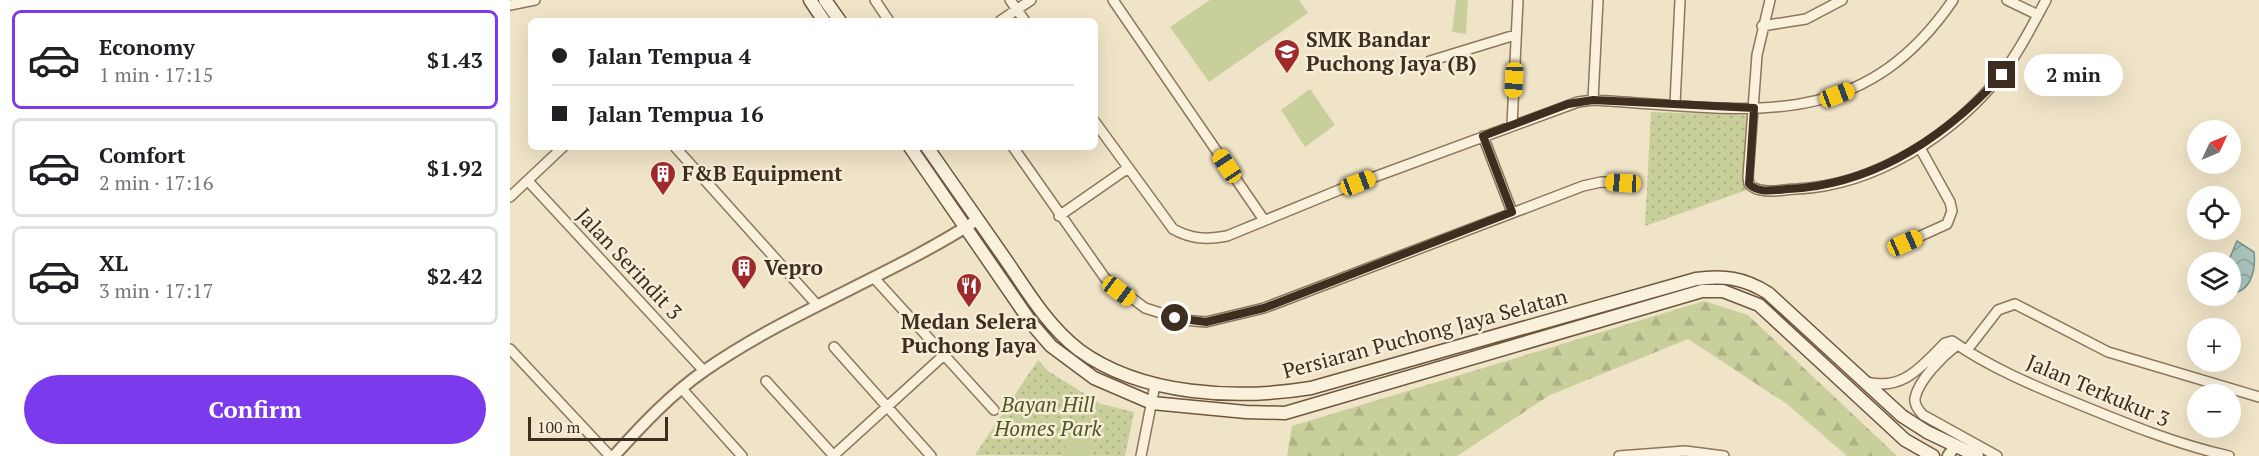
<!DOCTYPE html>
<html lang="en">
<head>
<meta charset="utf-8">
<style>
	body { margin:0; font-family:"PT Serif",serif; background:#f6f6f6; color:#202124; height:100vh; display:flex; flex-direction:column; font-size:22px; white-space:nowrap }
	* { box-sizing:border-box; margin:0 }
	p { font-size:20px; color:#757577 }
	.icon { flex:none; width:33px; height:33px; fill:none; stroke:currentColor; stroke-width:2; stroke-linecap:round; stroke-linejoin:round }
	.map { position:relative; flex:1; overflow:hidden }
	.drawer { display:flex; flex-direction:column; background:#fff; width:510px }
	.drawer>* { flex:none }
	.banner { position:absolute; left:18px; top:18px; width:570px; height:132px; border-radius:9px; box-shadow:0 6px 24px #0002; display:grid; align-content:center; height:132px; padding:0 24px; background:#fff }
	.needle { width:39px; rotate:46deg }
	.fabs { position:absolute; left:1677px; top:120px; display:grid; gap:12px }
	.fabs a { display:grid; place-items:center; width:54px; height:54px; border-radius:50%; background:#fff; box-shadow:0 6px 24px #0002; font-size:30px }
	.scale { position:absolute; left:18px; bottom:15px; width:140px; box-sizing:border-box; padding-left:6px; border:3px solid #3d2e20; border-top:0; font-size:16px; line-height:21px; white-space:nowrap; color:#3d2e20; -webkit-text-stroke:4px #f7eed8; paint-order:stroke }
	.end { position:absolute; width:27px; height:27px; margin:-14px; border:8px solid #3d2e20; background:#fff; box-shadow:0 0 0 3px #fff }
	.from { border-radius:50% }
	.bubble { position:absolute; height:42px; border-radius:21px; background:#fff; box-shadow:0 6px 24px #0002; font-size:20px; font-weight:700; line-height:42px; text-align:center }
	.car { position:absolute; width:18px; height:36px; margin:-18px -9px; border-radius:8px; box-shadow:0 0 4px 2px #0007; background:linear-gradient(#f5c518 24%,#345 0 40%,#f5c518 0 76%,#345 0 86%,#f5c518 0) }
	.banner b { display:flex; align-items:center; gap:21px; height:57px; font-size:22px }
	.banner b+b { border-top:2px solid #e0e0e0 }
	.banner i { width:15px; height:15px; background:#202124 }
	ul { padding:10px 0 0; list-style:none }
	li { display:flex; align-items:center; gap:18px; height:99px; margin:0 12px 9px; padding:0 12px; border:3px solid #e0e0e0; border-radius:9px }
	li div { flex:1 }
	li b { display:block; font-size:22px }
	li em { font-style:normal; font-weight:700 }
	li.current { border-color:#7c3aed }
	li>.icon { width:54px; height:54px; stroke-width:1.5 }
	.cta { display:flex; gap:12px; margin-top:auto; padding:12px 24px }
	.cta a { flex:1; height:69px; border-radius:36px; background:#7c3aed; color:#fff; font-size:24px; font-weight:700; line-height:69px; text-align:center }
	main { display:flex; flex:1; min-height:0 }
	.map>svg:first-child { display:block }
</style>
</head>
<body>
<main>
<section class="drawer">
<ul>
<li class="current"><svg class="icon" aria-label="car" viewBox="0 0 24 24"><path d="M5 17H2v-5l4-1 3-4h7l3 4 3 1v5h-3M9 17h6M6 11h13"/><circle cx="7" cy="17" r="2"/><circle cx="17" cy="17" r="2"/></svg><div><b>Economy</b><p>1 min · 17:15</p></div><em>$1.43</em></li>
<li><svg class="icon" aria-label="car" viewBox="0 0 24 24"><path d="M5 17H2v-5l4-1 3-4h7l3 4 3 1v5h-3M9 17h6M6 11h13"/><circle cx="7" cy="17" r="2"/><circle cx="17" cy="17" r="2"/></svg><div><b>Comfort</b><p>2 min · 17:16</p></div><em>$1.92</em></li>
<li><svg class="icon" aria-label="car" viewBox="0 0 24 24"><path d="M5 17H2v-5l4-1 3-4h7l3 4 3 1v5h-3M9 17h6M6 11h13"/><circle cx="7" cy="17" r="2"/><circle cx="17" cy="17" r="2"/></svg><div><b>XL</b><p>3 min · 17:17</p></div><em>$2.42</em></li>
</ul>
<div class="cta"><a>Confirm</a></div>
</section>
<div class="map">
<svg width="1749" height="456" viewBox="0 0 1749 456">
	<defs>
		<pattern id="grass-dots" width="8" height="8" patternUnits="userSpaceOnUse" patternTransform="scale(1.5)"><rect width="8" height="8" fill="#c9cf9b"/><path d="M2 2h.1M6 6h.1" fill="none" stroke="#aeb285" stroke-width="1.8" stroke-linecap="round"/></pattern>
		<pattern id="forest-firs" width="22" height="20" patternUnits="userSpaceOnUse" patternTransform="scale(1.5)"><rect width="22" height="20" fill="#c9cf9b"/><path d="M5 1l3.5 6h-7zM16 11l3.5 6h-7z" fill="#aeb285"/></pattern>
		<pattern id="water-waves" width="16" height="10" patternUnits="userSpaceOnUse" patternTransform="scale(1.5)"><rect width="16" height="10" fill="#a9c4bc"/><path d="M0 5q4-4 8 0t8 0" fill="none" stroke="#8ba098"/></pattern>
	</defs>
	<rect width="100%" height="100%" fill="#f0e4c8"/>
	<!-- grass -->
	<path fill="url(#grass-dots)" d="M 1141,112 L 1236,115 L 1237,190 L 1135,226 Z
		M 528,360 L 538,371 L 591,404 L 624,412 L 615,456 L 465,455 Z"/>
	<!-- forest -->
	<path fill="url(#forest-firs)" d="M 1194,301 L 1238,315 L 1387,456 L 1337,456 L 1277,404 L 1178,339 L 1040,395 L 947,456 L 777,456 L 782,426 Z"/>
	<!-- garden -->
	<path fill="#c9cf9b" d="M 700,0 L 789,0 L 798,13 L 699,82 L 660,27 Z
		M 946,0 L 958,0 L 956,34 L 942,32 Z
		M 800,89 L 825,125 L 795,147 L 771,110 Z
		M 561,424 L 587,432 L 580,456 L 553,456 Z"/>
	<!-- water -->
	<path fill="url(#water-waves)" stroke="#6f938a" stroke-width="1.5" d="M 1727,241 L 1744,252 C 1746,270 1741,292 1721,293 L 1720,262 L 1718,262 Z"/>
	<g fill="none" stroke-linecap="round" stroke-linejoin="round">
		<defs>
			<path id="minor" d="M 365,0 L 379,21
				M 500,0 L 515,21
				M 603,0 L 754,220
				M 1260,0 L 1247,55 L 1238,177 L 1239,184 C 1250,196 1273,189 1287,189 C 1366,185 1443,135 1491,75 C 1509,52 1522,26 1536,0
				M 1497,0 L 1528,15
				M 0,5 L 25,0
				M 490,21 L 521,0
				M 1252,26 L 1296,19 L 1332,0
				M 920,61 L 1005,35
				M 1083,100 L 1088,0
				M 1165,104 L 1170,0
				M 585,122 L 663,229 C 681,239 696,240 717,236 L 829,190 L 1068,102 L 1083,100 C 1229,108 1348,139 1443,0
				M 1002,125 L 1008,0
				M 973,136 L 1002,212
				M 165,147 L 308,306
				M 503,147 L 595,278 L 635,308 L 673,320 L 696,322 L 754,308 L 1073,186 L 1091,182 L 1113,183
				M 18,181 L 194,371
				M 0,197 L 53,147
				M 549,216 L 618,168
				M 1395,243 L 1437,224 L 1442,211 L 1440,202 L 1410,148
				M 365,279 L 484,410
				M 1447,345 C 1433,356 1409,379 1405,398 C 1404,405 1408,410 1413,415 L 1487,456
				M 324,347 L 421,456
				M 0,349 L 100,456
				M 1457,350 L 1488,310 L 1505,304 L 1598,352 L 1749,397
				M 256,381 L 324,456
				M 1357,382 C 1393,391 1411,367 1435,343 L 1442,341 C 1479,367 1524,386 1566,403 C 1617,424 1666,444 1719,456
				M 172,389 L 232,456
				M 323,456 L 434,355
				M 631,456 L 645,385
				M 1109,456 L 1175,451 L 1214,456"/>
			<path id="tertiary" d="M 104,456 C 131,426 161,394 194,371 C 278,312 379,277 467,220
				M 1438,456 L 1445,446"/>
			<path id="secondary" d="M 300,0 L 314,21
				M 315,0 L 330,21
				M 400,147 L 522,324 L 541,346 L 584,378 L 642,403 L 736,412 L 775,413 L 1192,291 L 1213,291 L 1249,305 L 1395,440 L 1423,456
				M 417,147 C 444,186 471,224 498,263 C 519,294 539,327 569,350 C 632,396 727,400 801,388 L 1186,279 C 1214,275 1234,278 1258,293 L 1392,416 L 1417,432 L 1467,456"/>
		</defs>
		<!-- minor casing -->
		<use href="#minor" stroke="#8d765c" stroke-width="12"/>
		<!-- tertiary casing -->
		<use href="#tertiary" stroke="#8d765c" stroke-width="14"/>
		<!-- secondary casing -->
		<use href="#secondary" stroke="#6f573f" stroke-width="15"/>
		<!-- minor -->
		<use href="#minor" stroke="#faf1dc" stroke-width="9"/>
		<!-- tertiary -->
		<use href="#tertiary" stroke="#faf1dc" stroke-width="10"/>
		<!-- secondary -->
		<use href="#secondary" stroke="#faf1dc" stroke-width="12"/>
	</g>
	<g fill="none" stroke-linecap="round" stroke-linejoin="round">
		<!-- route -->
		<path stroke="#3d2e20" stroke-width="8" d="M 665,318 L 696,322 L 754,308 L 1002,212 L 973,136 L 1058,104 L 1083,100 L 1244,108 L 1239,184 C 1249,194 1265,190 1278,189 C 1365,185 1435,137 1492,75"/>
	</g>
	<!-- icons -->
	<defs>
		<symbol id="school-pin" viewBox="-11 -11 22 30"><path d="M0 17L-7.5 6A9.5 9.5 0 1 1 7.5 6Z" fill="#9e2a2b" stroke="#f7eed8"/><path d="M0-5L7-2L0 1L-7-2ZM-4 1L0 2.5L4 1V4Q0 6-4 4Z" fill="#fff"/></symbol>
		<symbol id="building-pin" viewBox="-11 -11 22 30"><path d="M0 17L-7.5 6A9.5 9.5 0 1 1 7.5 6Z" fill="#9e2a2b" stroke="#f7eed8"/><path d="M-4-6H4V6H1V3H-1V6H-4ZM-2.5-4.3h1.7v1.8h-1.7ZM.8-4.3h1.7v1.8H.8ZM-2.5-1h1.7V.8h-1.7ZM.8-1h1.7V.8H.8Z" fill="#fff"/></symbol>
		<symbol id="restaurant-pin" viewBox="-11 -11 22 30"><path d="M0 17L-7.5 6A9.5 9.5 0 1 1 7.5 6Z" fill="#9e2a2b" stroke="#f7eed8"/><path d="M-5-6h1v4h1v-4h1v4h1v-4h1v5L-1.5 .5V6h-2V.5L-5-1ZM5-6V6H3V1.5H1.5Q1.5-4 5-6Z" fill="#fff"/></symbol>
	</defs>
	<g fill-rule="evenodd">
		<use href="#school-pin" x="762" y="37" width="30" height="40"/>
		<use href="#building-pin" x="138" y="159" width="30" height="40"/>
		<use href="#building-pin" x="219" y="253" width="30" height="40"/>
		<use href="#restaurant-pin" x="444" y="271" width="30" height="40"/>
	</g>
	<g text-anchor="middle" stroke-width="5" stroke-linejoin="round" paint-order="stroke">
		<!-- poi labels -->
		<g font-size="21" font-weight="bold" fill="#3d2e20" stroke="#f7eed8" text-anchor="start">
			<text x="796" y="47">SMK Bandar<tspan x="796" dy="24">Puchong Jaya (B)</tspan></text>
			<text x="172" y="181">F&amp;B Equipment</text>
			<text x="254" y="275">Vepro</text>
			<text x="459" y="329" text-anchor="middle">Medan Selera<tspan x="459" dy="24">Puchong Jaya</tspan></text>
		</g>
		<!-- street labels -->
		<g font-size="21" fill="#3d2e20" stroke="#f7eed8">
			<text transform="translate(119 264) rotate(47)" y="7">Jalan Serindit 3</text>
			<text transform="translate(915 334) rotate(-15)" y="7">Persiaran Puchong Jaya Selatan</text>
			<text transform="translate(1588 391) rotate(23)" y="7">Jalan Terkukur 3</text>
		</g>
		<!-- park labels -->
		<g font-size="21" font-style="italic" fill="#4d5a26" stroke="#f7eed8">
			<text x="538" y="412">Bayan Hill<tspan x="538" dy="24">Homes Park</tspan></text>
		</g>
	</g>
</svg>
<div class="fabs">
<a><svg class="needle" viewBox="-14 -14 28 28"><path d="M0-13l5 13h-10z" fill="#e53935"/><path d="M0 13l5-13h-10z" fill="#757577"/></svg></a>
<a><svg class="icon" aria-label="locate" viewBox="0 0 24 24"><circle cx="12" cy="12" r="6"/><path d="M12 2v4M12 18v4M2 12h4M18 12h4"/></svg></a>
<a><svg class="icon" aria-label="layers" viewBox="0 0 24 24"><path d="M12 4l9 5-9 5-9-5zM3 14l9 5 9-5"/></svg></a>
<a>+</a>
<a>−</a>
</div>
<div class="scale">100 m</div>
<i class="end from" style="left:665px;top:318px"></i>
<i class="end" style="left:1492px;top:75px"></i>
<div class="bubble" style="left:1514px;top:54px;width:99px">2 min</div>
<i class="car" style="left:1004px;top:80px;rotate:183deg"></i>
<i class="car" style="left:1327px;top:95px;rotate:69deg"></i>
<i class="car" style="left:717px;top:166px;rotate:326deg"></i>
<i class="car" style="left:848px;top:183px;rotate:69deg"></i>
<i class="car" style="left:1113px;top:183px;rotate:273deg"></i>
<i class="car" style="left:1395px;top:243px;rotate:66deg"></i>
<i class="car" style="left:609px;top:291px;rotate:127deg"></i>
<div class="banner">
<b><i class="from"></i>Jalan Tempua 4</b>
<b><i></i>Jalan Tempua 16</b>
</div>
</div>
</main>
</body>
</html>
